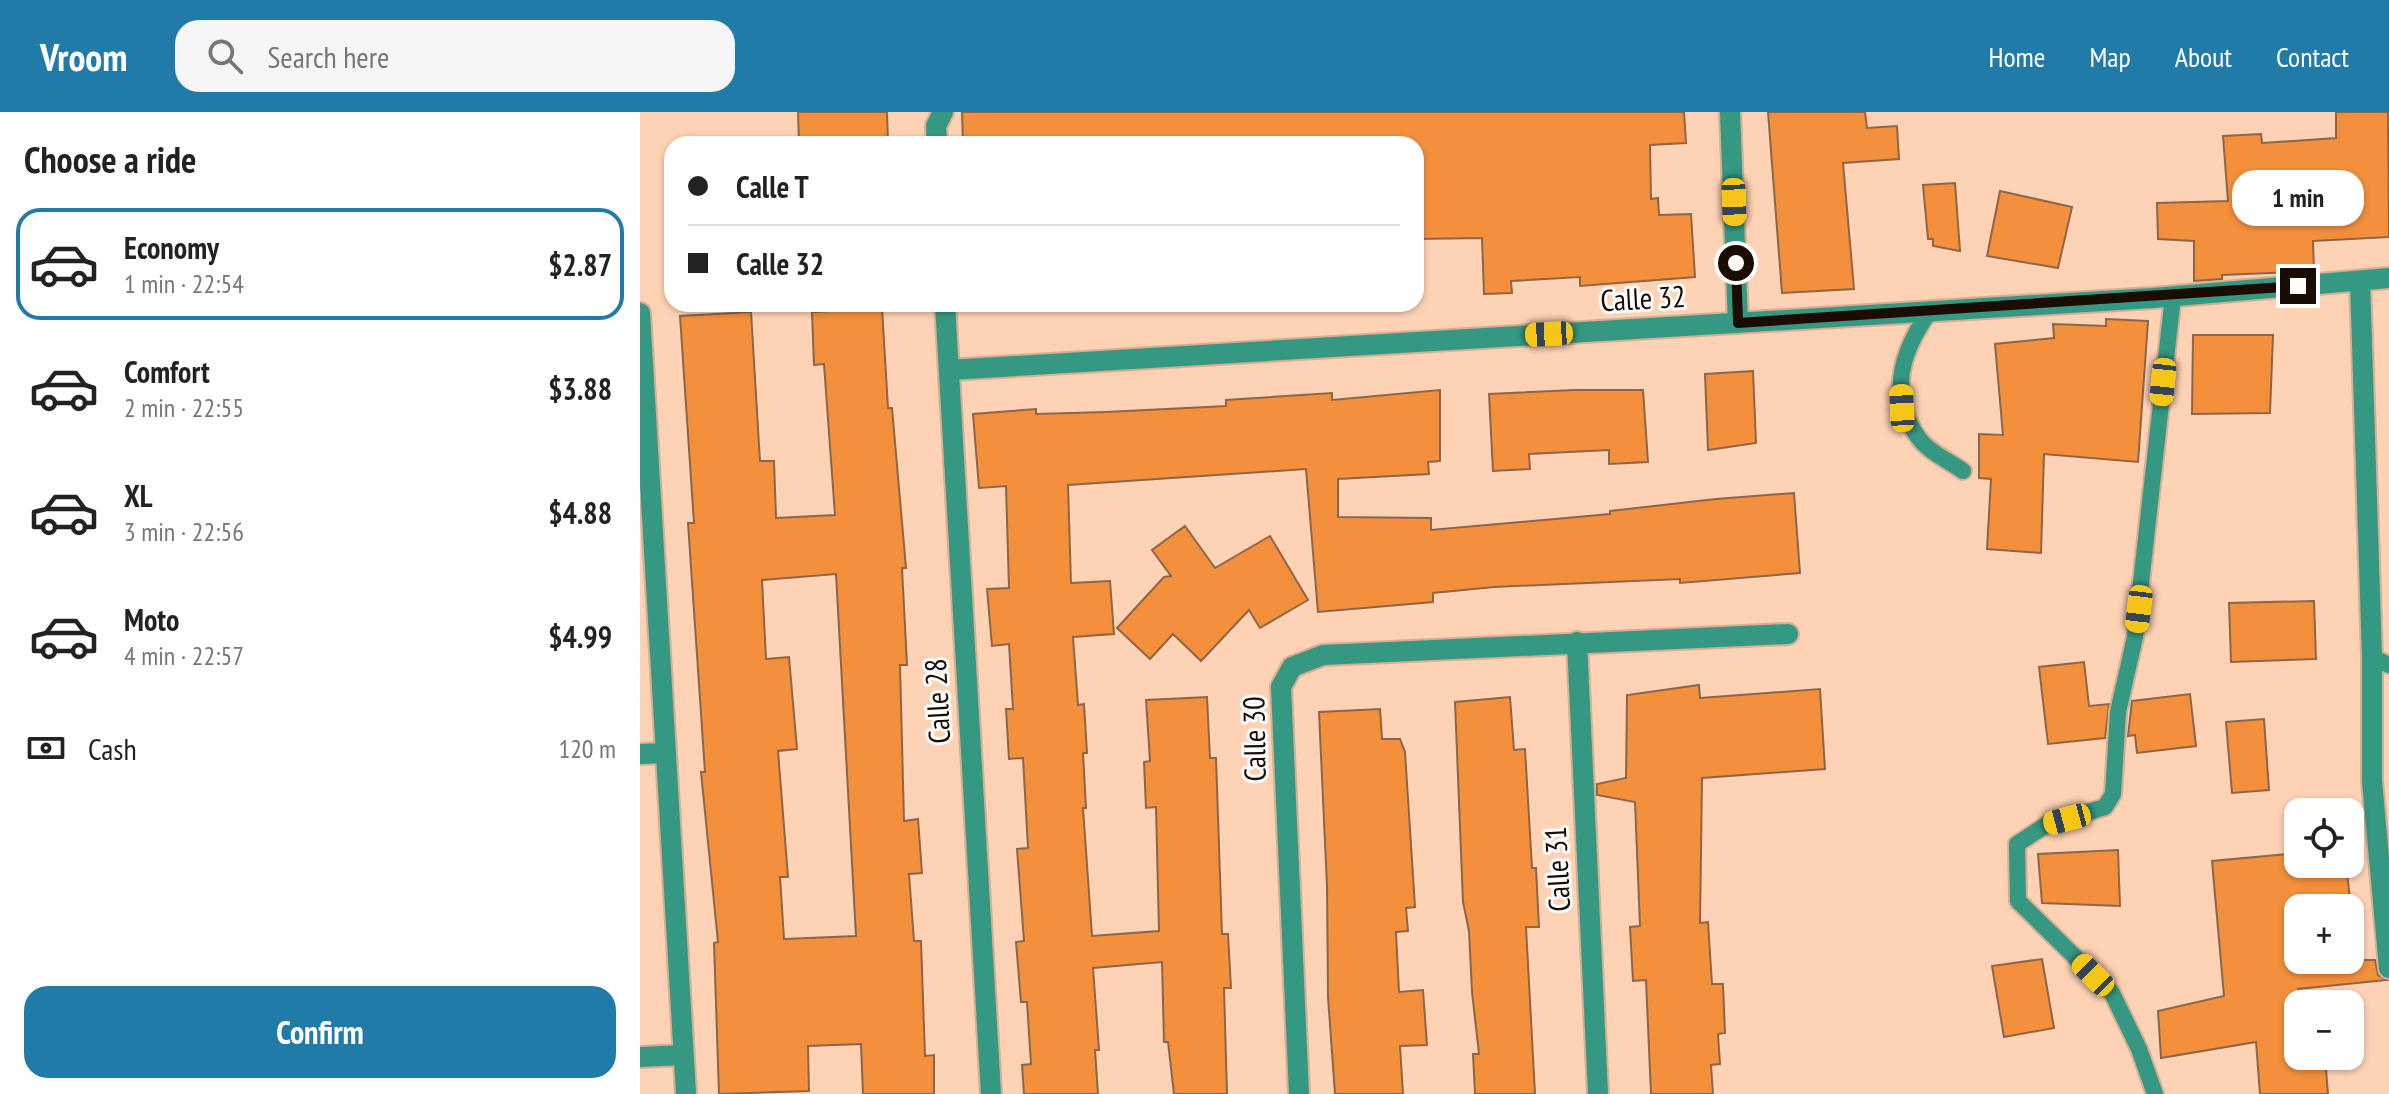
<!DOCTYPE html>
<html lang="en">
<head>
<meta charset="utf-8">
<style>
	body { margin:0; font-family:"PT Sans Narrow",sans-serif; background:#f6f6f6; color:#222; height:100vh; display:flex; flex-direction:column; font-size:30px; white-space:nowrap }
	* { box-sizing:border-box; margin:0 }
	p { font-size:26px; color:#767676 }
	.icon { flex:none; width:44px; height:44px; fill:none; stroke:currentColor; stroke-width:2; stroke-linecap:round; stroke-linejoin:round }
	.map { position:relative; flex:1; overflow:hidden }
	.sheet { display:flex; flex-direction:column; background:#fff; width:640px }
	.sheet>* { flex:none }
	.top-card { position:absolute; left:24px; top:24px; width:760px; height:176px; border-radius:24px; box-shadow:0 2px 6px #0004; display:grid; align-content:center; height:176px; padding:0 24px; background:#fff }
	.buttons { position:absolute; left:1644px; top:686px; display:grid; gap:16px }
	.buttons a { display:grid; place-items:center; width:80px; height:80px; border-radius:16px; background:#fff; box-shadow:0 2px 6px #0004; font-size:40px }
	.end { position:absolute; width:36px; height:36px; margin:-18px; border:10px solid #1a0c03; background:#fff; box-shadow:0 0 0 4px #fff }
	.from { border-radius:50% }
	.bubble { position:absolute; height:56px; border-radius:24px; background:#fff; box-shadow:0 2px 6px #0004; font-size:26px; font-weight:800; line-height:56px; text-align:center }
	.car { position:absolute; width:24px; height:48px; margin:-24px -12px; border-radius:10px; box-shadow:0 0 6px 2px #0007; background:linear-gradient(#f5c518 24%,#345 0 40%,#f5c518 0 76%,#345 0 86%,#f5c518 0) }
	.top-card b { display:flex; align-items:center; gap:28px; height:76px; font-size:30px }
	.top-card b+b { border-top:2px solid #e0e0e0 }
	.top-card i { width:20px; height:20px; background:#222 }
	ul { padding:0; list-style:none }
	li { display:flex; align-items:center; gap:24px; height:112px; margin:0 16px 12px; padding:0 8px; border:4px solid transparent; border-radius:24px }
	li div { flex:1 }
	li b { display:block; font-size:30px }
	li em { font-style:normal; font-weight:800 }
	li.active { border-color:#207ba9 }
	li>.icon { width:72px; height:72px; stroke-width:1.5 }
	h2 { padding:0 24px; font-size:36px; line-height:96px }
	.pay { display:flex; align-items:center; gap:20px; height:88px; padding:0 24px; font-size:30px }
	.pay p { margin-inline-start:auto }
	.cta { display:flex; gap:16px; margin-top:auto; padding:16px 24px }
	.cta a { flex:1; height:92px; border-radius:24px; background:#207ba9; color:#fff; font-size:32px; font-weight:800; line-height:92px; text-align:center }
	header { display:flex; align-items:center; gap:48px; box-sizing:border-box; height:112px; padding:0 40px; background:#207ba9; color:#fff }
	header strong { font-size:38px }
	nav { display:flex; gap:44px; margin-inline-start:auto; font-size:28px }
	.search { width:560px; height:72px; background:#f6f6f6; display:flex; align-items:center; gap:20px; box-sizing:border-box; padding:0 28px; border-radius:24px; color:#767676; font-size:30px }
	main { display:flex; flex:1; min-height:0 }
	.map>svg:first-child { display:block }
</style>
</head>
<body>
<header>
<strong>Vroom</strong>
<div class="search"><svg class="icon" aria-label="search" viewBox="0 0 24 24"><circle cx="10" cy="10" r="6"/><path d="M15 15l6 6"/></svg>Search here</div>
<nav><a>Home</a><a>Map</a><a>About</a><a>Contact</a></nav>
</header>
<main>
<section class="sheet">
<h2>Choose a ride</h2>
<ul>
<li class="active"><svg class="icon" aria-label="car" viewBox="0 0 24 24"><path d="M5 17H2v-5l4-1 3-4h7l3 4 3 1v5h-3M9 17h6M6 11h13"/><circle cx="7" cy="17" r="2"/><circle cx="17" cy="17" r="2"/></svg><div><b>Economy</b><p>1 min · 22:54</p></div><em>$2.87</em></li>
<li><svg class="icon" aria-label="car" viewBox="0 0 24 24"><path d="M5 17H2v-5l4-1 3-4h7l3 4 3 1v5h-3M9 17h6M6 11h13"/><circle cx="7" cy="17" r="2"/><circle cx="17" cy="17" r="2"/></svg><div><b>Comfort</b><p>2 min · 22:55</p></div><em>$3.88</em></li>
<li><svg class="icon" aria-label="car" viewBox="0 0 24 24"><path d="M5 17H2v-5l4-1 3-4h7l3 4 3 1v5h-3M9 17h6M6 11h13"/><circle cx="7" cy="17" r="2"/><circle cx="17" cy="17" r="2"/></svg><div><b>XL</b><p>3 min · 22:56</p></div><em>$4.88</em></li>
<li><svg class="icon" aria-label="car" viewBox="0 0 24 24"><path d="M5 17H2v-5l4-1 3-4h7l3 4 3 1v5h-3M9 17h6M6 11h13"/><circle cx="7" cy="17" r="2"/><circle cx="17" cy="17" r="2"/></svg><div><b>Moto</b><p>4 min · 22:57</p></div><em>$4.99</em></li>
</ul>
<div class="pay"><svg class="icon" aria-label="cash" viewBox="0 0 24 24"><path d="M3 7h18v10H3z"/><circle cx="12" cy="12" r="2"/></svg>Cash<p>120 m</p></div>
<div class="cta"><a>Confirm</a></div>
</section>
<div class="map">
<svg width="1749" height="982" viewBox="0 0 1749 982">
	<rect width="100%" height="100%" fill="#fed2b4"/>
	<!-- building -->
	<path fill="#f4903c" stroke="#8d664a" stroke-width="2" fill-rule="evenodd" d="M 158,0 L 247,0 L 248,32 L 159,32 Z
		M 322,0 L 1044,0 L 1046,31 L 1010,33 L 1011,87 L 1018,86 L 1019,103 L 1051,102 L 1055,165 L 940,174 L 940,165 L 871,169 L 872,181 L 844,182 L 842,126 L 776,127 L 776,32 L 323,32 Z
		M 1128,0 L 1225,0 L 1227,16 L 1257,14 L 1259,47 L 1203,51 L 1214,177 L 1142,181 Z
		M 1696,0 L 1748,0 L 1749,125 L 1673,129 L 1674,159 L 1582,163 L 1582,167 L 1554,169 L 1554,129 L 1518,127 L 1517,91 L 1588,89 L 1583,24 L 1621,22 L 1622,31 L 1696,26 Z
		M 1315,71 L 1320,139 L 1293,134 L 1293,127 L 1288,127 L 1283,73 Z
		M 1360,79 L 1432,95 L 1418,156 L 1347,144 Z
		M 242,196 L 248,296 L 252,296 L 266,456 L 262,456 L 267,553 L 260,553 L 264,709 L 278,707 L 282,761 L 269,762 L 274,829 L 281,829 L 285,944 L 294,943 L 294,982 L 223,982 L 221,932 L 168,934 L 169,979 L 79,982 L 74,831 L 78,830 L 61,660 L 65,660 L 48,411 L 54,411 L 40,204 L 111,200 L 120,349 L 134,349 L 136,406 L 195,403 L 184,252 L 174,253 L 172,200 ZM 196,462 L 216,824 L 144,827 L 140,765 L 148,765 L 138,639 L 157,637 L 149,545 L 126,547 L 122,468 Z
		M 1466,207 L 1508,209 L 1498,350 L 1404,342 L 1401,441 L 1347,437 L 1351,367 L 1339,366 L 1339,322 L 1363,323 L 1355,232 L 1414,226 L 1413,212 L 1466,214 Z
		M 1553,223 L 1633,223 L 1630,301 L 1552,302 Z
		M 1113,259 L 1116,331 L 1068,338 L 1065,262 Z
		M 800,278 L 800,349 L 788,350 L 789,362 L 698,367 L 698,405 L 791,406 L 791,418 L 970,402 L 970,399 L 1076,387 L 1154,381 L 1160,461 L 1040,471 L 1040,467 L 854,475 L 793,481 L 793,490 L 678,500 L 666,357 L 428,373 L 431,471 L 470,469 L 474,522 L 433,525 L 438,593 L 444,592 L 447,641 L 443,641 L 446,696 L 443,696 L 452,824 L 519,819 L 516,695 L 506,696 L 504,650 L 510,649 L 506,588 L 567,585 L 570,646 L 576,646 L 582,822 L 588,822 L 591,876 L 584,876 L 587,982 L 534,982 L 528,930 L 524,930 L 522,850 L 453,856 L 459,938 L 455,938 L 458,982 L 384,982 L 382,953 L 391,952 L 387,890 L 381,890 L 376,830 L 384,829 L 377,737 L 388,736 L 383,646 L 369,647 L 366,597 L 373,597 L 369,532 L 352,534 L 347,477 L 369,476 L 366,374 L 339,376 L 333,302 L 396,297 L 396,302 L 466,300 L 586,294 L 586,288 L 692,281 L 692,288 Z
		M 935,278 L 1003,278 L 1008,350 L 969,352 L 969,338 L 889,342 L 890,357 L 853,359 L 849,282 Z
		M 545,414 L 575,456 L 630,424 L 668,488 L 620,516 L 609,498 L 561,549 L 533,522 L 510,547 L 477,516 L 524,465 L 531,464 L 512,438 Z
		M 1674,489 L 1676,547 L 1591,550 L 1589,491 Z
		M 1444,550 L 1449,594 L 1469,592 L 1465,626 L 1408,632 L 1399,555 Z
		M 1059,573 L 1060,586 L 1180,577 L 1185,657 L 1062,666 L 1060,811 L 1068,810 L 1072,872 L 1083,872 L 1085,921 L 1078,922 L 1080,952 L 1071,953 L 1073,982 L 1011,982 L 1006,868 L 993,869 L 990,815 L 1000,814 L 995,690 L 957,683 L 957,672 L 986,666 L 987,583 Z
		M 1550,582 L 1556,634 L 1497,641 L 1495,623 L 1488,624 L 1492,589 Z
		M 870,585 L 874,638 L 885,637 L 892,756 L 896,756 L 899,815 L 886,815 L 895,982 L 835,982 L 833,942 L 839,942 L 832,880 L 829,819 L 823,790 L 815,590 Z
		M 740,597 L 742,627 L 760,627 L 765,640 L 775,795 L 766,796 L 768,819 L 756,820 L 759,880 L 783,878 L 787,933 L 760,934 L 763,982 L 695,982 L 688,885 L 687,774 L 679,600 Z
		M 1624,607 L 1629,678 L 1592,681 L 1586,610 Z
		M 1478,738 L 1480,794 L 1402,791 L 1398,742 Z
		M 1658,741 L 1658,752 L 1706,752 L 1711,796 L 1658,796 L 1658,848 L 1735,848 L 1738,863 L 1747,868 L 1658,877 L 1658,944 L 1685,944 L 1688,982 L 1620,982 L 1616,930 L 1521,946 L 1518,899 L 1584,884 L 1572,749 Z
		M 1402,847 L 1414,916 L 1364,925 L 1352,854 Z"/>
	<g fill="none" stroke-linecap="round" stroke-linejoin="round">
		<defs>
			<path id="service" d="M 1290,199 C 1262,238 1247,282 1278,325 C 1287,339 1309,349 1323,359
				M 1732,545 L 1749,553
				M 1515,982 L 1499,937 L 1472,881 L 1378,789 L 1377,732 L 1406,713 L 1465,695 L 1473,682 L 1478,600 L 1495,525 L 1533,184"/>
			<path id="minor" d="M 1090,0 L 1098,211
				M 297,32 L 296,14 L 303,0
				M 1720,169 L 1732,545 L 1732,669 L 1749,856
				M 305,192 L 351,982
				M 0,201 L 46,982
				M 309,258 L 1513,186 L 1749,166
				M 937,530 L 958,982
				M 0,642 L 25,641
				M 0,945 L 43,943
				M 659,982 L 641,575 L 652,555 L 683,543 L 1148,522"/>
		</defs>
		<!-- service casing -->
		<use href="#service" stroke="#d5ae94" stroke-width="20"/>
		<!-- minor casing -->
		<use href="#minor" stroke="#d5ae94" stroke-width="24"/>
		<!-- service -->
		<use href="#service" stroke="#359883" stroke-width="16"/>
		<!-- minor -->
		<use href="#minor" stroke="#359883" stroke-width="20"/>
	</g>
	<g fill="none" stroke-linecap="round" stroke-linejoin="round">
		<!-- route -->
		<path stroke="#1a0c03" stroke-width="10" d="M 1096,151 L 1098,211 L 1658,174"/>
	</g>
	<g text-anchor="middle" stroke-width="6" stroke-linejoin="round" paint-order="stroke">
		<!-- street labels -->
		<g font-size="30" fill="#1a0c03" stroke="#fdfdfd">
			<text transform="translate(1003 187) rotate(-3)" y="10">Calle 32</text>
			<text transform="translate(298 589) rotate(-93)" y="10">Calle 28</text>
			<text transform="translate(615 627) rotate(-91)" y="10">Calle 30</text>
			<text transform="translate(918 757) rotate(-93)" y="10">Calle 31</text>
		</g>
	</g>
</svg>
<div class="buttons">
<a><svg class="icon" aria-label="locate" viewBox="0 0 24 24"><circle cx="12" cy="12" r="6"/><path d="M12 2v4M12 18v4M2 12h4M18 12h4"/></svg></a>
<a>+</a>
<a>−</a>
</div>
<i class="end from" style="left:1096px;top:151px"></i>
<i class="end" style="left:1658px;top:174px"></i>
<div class="bubble" style="left:1592px;top:58px;width:132px">1 min</div>
<i class="car" style="left:1094px;top:90px;rotate:178deg"></i>
<i class="car" style="left:909px;top:222px;rotate:267deg"></i>
<i class="car" style="left:1523px;top:270px;rotate:186deg"></i>
<i class="car" style="left:1262px;top:296px;rotate:357deg"></i>
<i class="car" style="left:1499px;top:497px;rotate:187deg"></i>
<i class="car" style="left:1427px;top:707px;rotate:255deg"></i>
<i class="car" style="left:1453px;top:863px;rotate:315deg"></i>
<div class="top-card">
<b><i class="from"></i>Calle T</b>
<b><i></i>Calle 32</b>
</div>
</div>
</main>
</body>
</html>
